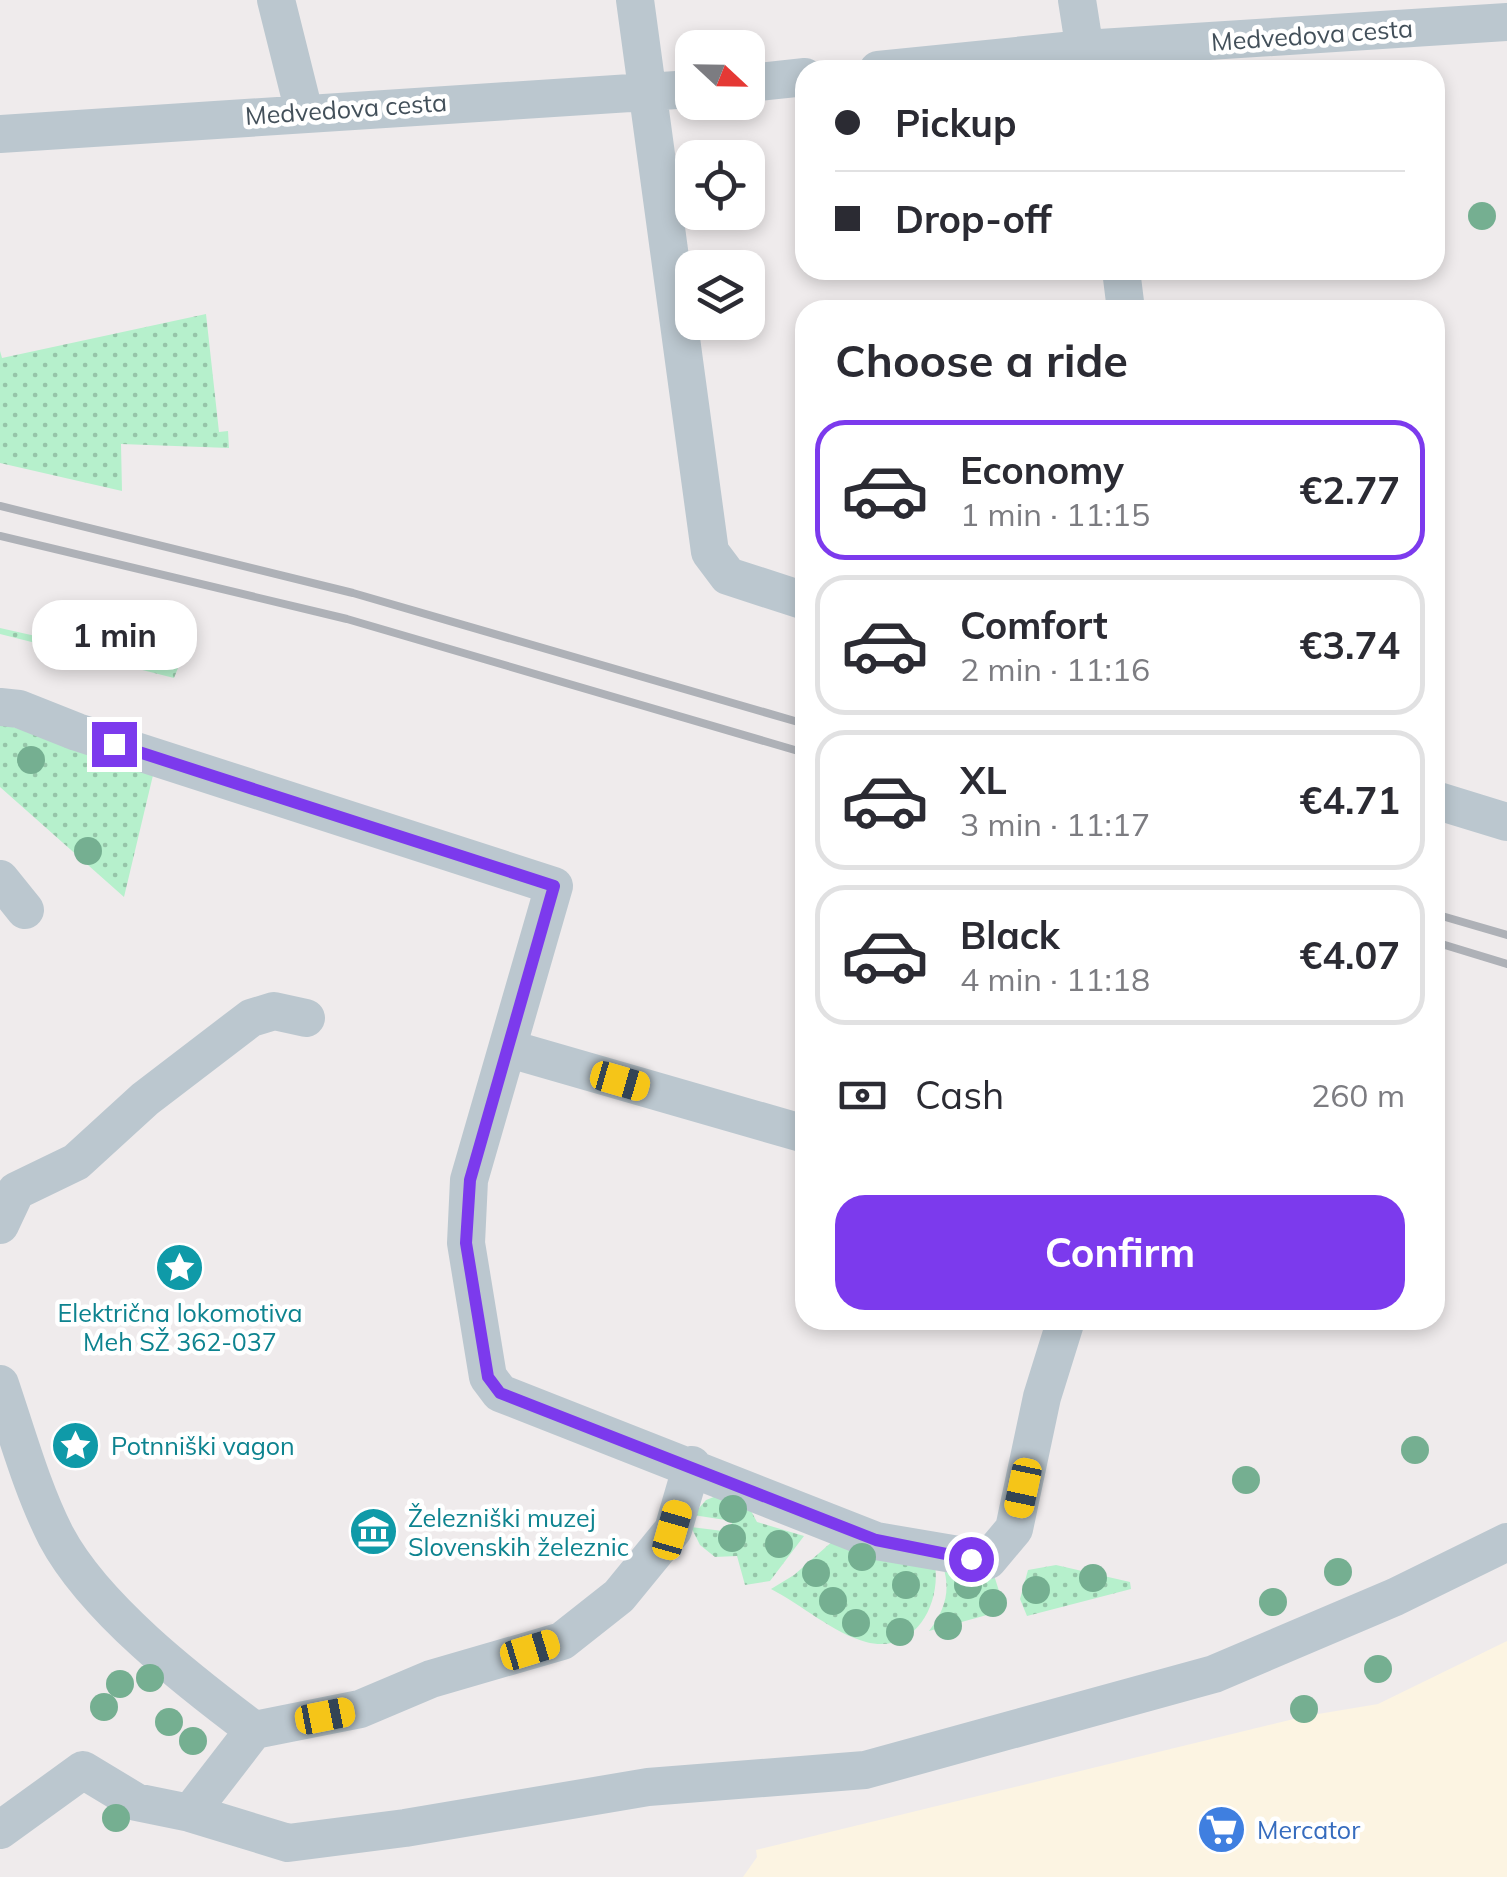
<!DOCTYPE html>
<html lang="en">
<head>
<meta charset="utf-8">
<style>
	body { margin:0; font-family:Mulish,sans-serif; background:#f7f7f7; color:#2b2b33; height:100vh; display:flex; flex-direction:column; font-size:38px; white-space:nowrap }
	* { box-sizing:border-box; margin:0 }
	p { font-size:32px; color:#7c7c81 }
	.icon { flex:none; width:55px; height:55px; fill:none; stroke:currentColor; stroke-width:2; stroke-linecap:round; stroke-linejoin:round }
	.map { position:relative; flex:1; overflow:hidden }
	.drawer { position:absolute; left:795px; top:300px; width:650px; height:1030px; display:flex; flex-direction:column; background:#fff; border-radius:30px; box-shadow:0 5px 15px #0003 }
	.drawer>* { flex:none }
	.banner { position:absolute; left:795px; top:60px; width:650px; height:220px; border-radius:30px; box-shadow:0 5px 15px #0003; display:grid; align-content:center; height:220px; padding:0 40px; background:#fff }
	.needle { width:65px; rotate:112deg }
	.fabs { position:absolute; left:675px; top:30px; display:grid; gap:20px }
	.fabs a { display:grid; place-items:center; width:90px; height:90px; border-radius:20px; background:#fff; box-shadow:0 5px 15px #0003; font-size:50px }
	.end { position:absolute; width:45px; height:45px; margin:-22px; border:12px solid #7c3aed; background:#fff; box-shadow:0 0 0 5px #fff }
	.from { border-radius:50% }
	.bubble { position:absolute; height:70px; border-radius:30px; background:#fff; box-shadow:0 5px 15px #0003; font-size:32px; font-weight:700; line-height:70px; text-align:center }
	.car { position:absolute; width:30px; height:60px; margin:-30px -15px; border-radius:12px; box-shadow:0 0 8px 2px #0007; background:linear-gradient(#f5c518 24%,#345 0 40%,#f5c518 0 76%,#345 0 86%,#f5c518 0) }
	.banner b { display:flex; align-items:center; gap:35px; height:95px; font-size:38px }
	.banner b+b { border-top:2px solid #e1e1e2 }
	.banner i { width:25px; height:25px; background:#2b2b33 }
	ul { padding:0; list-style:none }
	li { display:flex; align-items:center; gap:30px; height:140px; margin:0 20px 15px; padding:0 20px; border:5px solid #e1e1e2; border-radius:30px }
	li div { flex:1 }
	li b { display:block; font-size:38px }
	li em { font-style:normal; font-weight:700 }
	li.current { border-color:#7c3aed }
	li>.icon { width:90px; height:90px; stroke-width:1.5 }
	h2 { padding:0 40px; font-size:45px; line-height:120px }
	.pay { display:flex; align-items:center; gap:25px; height:110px; padding:0 40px; font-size:38px }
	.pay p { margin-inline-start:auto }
	.primary-button { display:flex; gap:20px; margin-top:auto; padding:20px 40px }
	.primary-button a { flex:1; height:115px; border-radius:30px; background:#7c3aed; color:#fff; font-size:40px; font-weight:700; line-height:115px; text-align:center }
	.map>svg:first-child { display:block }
</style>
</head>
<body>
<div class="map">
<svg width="1507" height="1877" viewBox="0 0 1507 1877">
	<defs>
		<pattern id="grass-dots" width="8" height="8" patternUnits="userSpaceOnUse" patternTransform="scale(2.5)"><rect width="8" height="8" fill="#b6f0cc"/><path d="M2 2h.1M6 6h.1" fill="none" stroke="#96c5a9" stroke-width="1.8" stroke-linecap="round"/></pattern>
	</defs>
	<rect width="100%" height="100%" fill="#efebec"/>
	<!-- commercial -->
	<path fill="#fcf4e2" d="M 1507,1641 L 1507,1877 L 743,1877 L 757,1857 L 756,1850 L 1306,1716 L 1378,1704 Z"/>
	<!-- grass -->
	<path fill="url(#grass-dots)" d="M 206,314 L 219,432 L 228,431 L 229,448 L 121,444 L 122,491 L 0,463 L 0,351 L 2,358 Z
		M 0,628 L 178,668 L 174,678 L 0,634 Z
		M 0,723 L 154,771 L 124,897 L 0,787 Z
		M 719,1495 L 750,1509 L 757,1522 L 804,1536 L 770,1581 L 745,1585 L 737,1556 L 715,1557 L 700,1545 L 691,1527 L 731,1532 L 732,1521 L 693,1515 L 706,1500 Z
		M 834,1540 L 935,1565 C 941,1605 914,1655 866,1642 C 833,1633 802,1605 771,1589 L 794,1575 Z
		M 1056,1565 L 1130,1582 L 1131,1589 L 1027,1616 L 1020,1599 L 1028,1570 Z
		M 943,1566 L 993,1572 L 1005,1610 L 929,1631 C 945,1610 951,1591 943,1566 Z"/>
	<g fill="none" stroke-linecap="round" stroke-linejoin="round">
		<!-- minor -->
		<path stroke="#bbc7cf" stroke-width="38" d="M 276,0 L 304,112
			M 635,0 L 710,552 L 728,576 L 805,601
			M 1077,0 L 1088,70
			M 878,70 L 1084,49 L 1507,22
			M 748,83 L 805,77
			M 0,134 L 692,89
			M 1121,270 L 1126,310
			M 0,707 L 19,709 L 77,732 L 554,886 L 469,1180 L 466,1243 L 488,1377 L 500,1393 L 876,1541 L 988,1560 L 1014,1529 L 1042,1397 L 1066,1320
			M 1435,800 L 1507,822
			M 0,879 L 25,910
			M 510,1049 L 805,1134
			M 0,1225 L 16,1191 L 76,1162 L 145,1099 L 251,1018 L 274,1011 L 306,1018
			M 0,1384 C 17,1434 32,1489 56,1536 C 94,1608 190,1682 254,1730
			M 190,1813 L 288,1843 L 405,1828 L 648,1787 L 865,1770 L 1214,1674 L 1395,1597 L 1507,1542
			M 0,1830 L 83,1770 L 136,1802 L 190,1813 L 254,1730 L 360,1709 L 431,1679 L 562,1641 L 619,1596 L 673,1530 L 692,1465"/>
		<!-- rail -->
		<path stroke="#aeb1b7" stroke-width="8" d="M 0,506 L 353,593 L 805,724
			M 0,536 L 347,619 L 805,753
			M 1435,914 L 1507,935
			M 1435,942 L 1507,964"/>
	</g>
	<!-- trees -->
	<g fill="#75af91">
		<circle cx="1482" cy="216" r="14"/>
		<circle cx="31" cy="760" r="14"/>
		<circle cx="88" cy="851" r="14"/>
		<circle cx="1415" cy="1450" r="14"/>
		<circle cx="1246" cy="1480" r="14"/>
		<circle cx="733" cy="1509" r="14"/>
		<circle cx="732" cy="1538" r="14"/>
		<circle cx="779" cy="1544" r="14"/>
		<circle cx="862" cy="1557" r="14"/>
		<circle cx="1338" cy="1572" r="14"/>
		<circle cx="816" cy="1573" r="14"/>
		<circle cx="1093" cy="1578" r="14"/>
		<circle cx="906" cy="1585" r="14"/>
		<circle cx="968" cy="1585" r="14"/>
		<circle cx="1036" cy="1590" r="14"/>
		<circle cx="833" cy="1601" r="14"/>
		<circle cx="1273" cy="1602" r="14"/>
		<circle cx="993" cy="1603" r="14"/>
		<circle cx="856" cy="1623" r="14"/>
		<circle cx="948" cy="1626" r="14"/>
		<circle cx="900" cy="1632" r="14"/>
		<circle cx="1378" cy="1669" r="14"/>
		<circle cx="150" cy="1678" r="14"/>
		<circle cx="120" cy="1684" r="14"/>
		<circle cx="104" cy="1707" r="14"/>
		<circle cx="1304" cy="1709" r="14"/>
		<circle cx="169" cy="1722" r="14"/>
		<circle cx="193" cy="1741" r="14"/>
		<circle cx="116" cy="1818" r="14"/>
	</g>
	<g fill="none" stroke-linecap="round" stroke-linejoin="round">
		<!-- route -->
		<path stroke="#7c3aed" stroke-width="12" d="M 114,744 L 554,886 L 470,1180 L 466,1243 L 488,1377 L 500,1393 L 876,1540 L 971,1559"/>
	</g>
	<!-- icons -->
	<defs>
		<symbol id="sight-disc" viewBox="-11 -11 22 22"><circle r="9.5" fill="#0f9aa8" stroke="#fff"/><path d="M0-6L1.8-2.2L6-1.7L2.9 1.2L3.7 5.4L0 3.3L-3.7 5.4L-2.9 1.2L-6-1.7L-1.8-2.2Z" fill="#fff"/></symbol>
		<symbol id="museum-disc" viewBox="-11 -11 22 22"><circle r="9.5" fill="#0f9aa8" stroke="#fff"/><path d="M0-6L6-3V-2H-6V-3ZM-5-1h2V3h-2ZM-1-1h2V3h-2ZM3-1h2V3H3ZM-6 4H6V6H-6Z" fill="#fff"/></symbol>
		<symbol id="supermarket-disc" viewBox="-11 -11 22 22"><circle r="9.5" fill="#3f7fe0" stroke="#fff"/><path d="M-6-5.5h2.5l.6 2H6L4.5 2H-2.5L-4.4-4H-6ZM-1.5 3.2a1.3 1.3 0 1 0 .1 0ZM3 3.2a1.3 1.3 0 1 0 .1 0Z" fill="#fff"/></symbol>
	</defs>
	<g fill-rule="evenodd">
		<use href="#sight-disc" x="152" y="1240" width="55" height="55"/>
		<use href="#sight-disc" x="48" y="1418" width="55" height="55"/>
		<use href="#museum-disc" x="346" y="1504" width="55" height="55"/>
		<use href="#supermarket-disc" x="1194" y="1802" width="55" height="55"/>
	</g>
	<g text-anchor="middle" stroke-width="9" stroke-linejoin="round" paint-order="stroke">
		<!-- street labels -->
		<g font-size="25" fill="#43505a" stroke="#fff">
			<text transform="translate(1312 35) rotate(-4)" y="9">Medvedova cesta</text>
			<text transform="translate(346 109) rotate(-4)" y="9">Medvedova cesta</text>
		</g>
		<!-- culture labels -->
		<g font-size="25" fill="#0d838f" stroke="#fff" text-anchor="start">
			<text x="180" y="1322" text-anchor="middle">Električna lokomotiva<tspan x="180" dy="29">Meh SŽ 362-037</tspan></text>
			<text x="111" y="1455">Potnniški vagon</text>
			<text x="408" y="1527">Železniški muzej<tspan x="408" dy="29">Slovenskih železnic</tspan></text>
		</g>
		<!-- shop labels -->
		<g font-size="25" fill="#366cbe" stroke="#fff" text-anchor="start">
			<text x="1257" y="1839">Mercator</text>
		</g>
	</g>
</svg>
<div class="fabs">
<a><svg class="needle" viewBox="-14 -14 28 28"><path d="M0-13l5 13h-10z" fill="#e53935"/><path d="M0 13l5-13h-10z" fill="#7c7c81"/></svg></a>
<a><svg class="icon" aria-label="locate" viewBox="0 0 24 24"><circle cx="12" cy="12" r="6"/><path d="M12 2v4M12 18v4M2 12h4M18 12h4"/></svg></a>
<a><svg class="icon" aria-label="layers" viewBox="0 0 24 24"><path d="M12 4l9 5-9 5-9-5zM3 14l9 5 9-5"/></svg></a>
</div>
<i class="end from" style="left:971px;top:1559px"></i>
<i class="end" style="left:114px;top:744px"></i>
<div class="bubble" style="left:32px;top:600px;width:165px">1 min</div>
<i class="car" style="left:620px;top:1081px;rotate:106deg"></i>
<i class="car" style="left:1023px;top:1488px;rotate:192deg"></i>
<i class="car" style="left:672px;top:1530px;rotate:16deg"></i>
<i class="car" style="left:530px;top:1650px;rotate:73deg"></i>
<i class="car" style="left:325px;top:1716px;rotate:79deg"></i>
<div class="banner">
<b><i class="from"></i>Pickup</b>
<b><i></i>Drop-off</b>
</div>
<section class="drawer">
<h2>Choose a ride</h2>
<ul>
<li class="current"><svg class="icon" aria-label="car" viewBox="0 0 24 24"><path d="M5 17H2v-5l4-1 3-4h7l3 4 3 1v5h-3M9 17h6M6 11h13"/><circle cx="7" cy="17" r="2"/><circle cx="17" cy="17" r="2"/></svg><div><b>Economy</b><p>1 min · 11:15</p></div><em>€2.77</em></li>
<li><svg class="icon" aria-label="car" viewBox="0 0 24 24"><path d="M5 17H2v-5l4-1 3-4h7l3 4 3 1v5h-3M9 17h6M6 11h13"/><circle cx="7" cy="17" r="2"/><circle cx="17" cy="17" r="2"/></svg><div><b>Comfort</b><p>2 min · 11:16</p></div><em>€3.74</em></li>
<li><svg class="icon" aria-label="car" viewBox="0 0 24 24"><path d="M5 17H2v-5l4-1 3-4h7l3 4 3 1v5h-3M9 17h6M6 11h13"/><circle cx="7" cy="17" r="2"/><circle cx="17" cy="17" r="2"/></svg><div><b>XL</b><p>3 min · 11:17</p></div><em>€4.71</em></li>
<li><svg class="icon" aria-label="car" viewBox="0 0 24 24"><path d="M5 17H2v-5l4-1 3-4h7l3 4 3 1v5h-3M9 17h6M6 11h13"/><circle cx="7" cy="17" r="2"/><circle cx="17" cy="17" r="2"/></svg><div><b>Black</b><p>4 min · 11:18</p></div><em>€4.07</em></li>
</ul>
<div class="pay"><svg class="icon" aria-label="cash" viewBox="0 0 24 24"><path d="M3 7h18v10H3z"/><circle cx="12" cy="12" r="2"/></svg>Cash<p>260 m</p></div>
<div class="primary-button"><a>Confirm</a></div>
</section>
</div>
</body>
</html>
